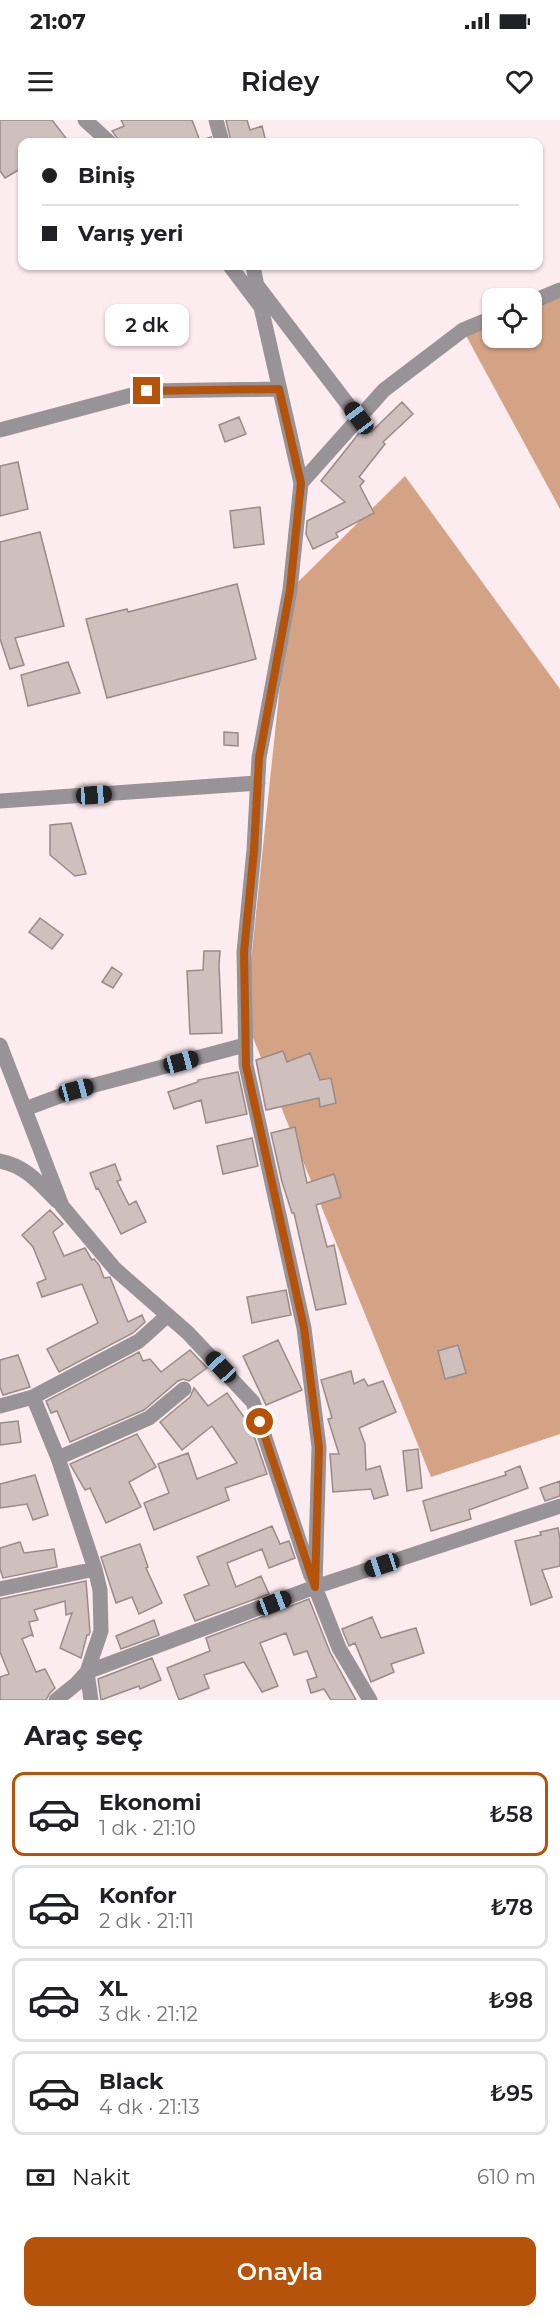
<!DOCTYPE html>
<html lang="tr">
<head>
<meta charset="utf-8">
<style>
	body { margin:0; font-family:Montserrat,sans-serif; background:#f2f2f2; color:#202124; height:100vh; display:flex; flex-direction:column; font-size:22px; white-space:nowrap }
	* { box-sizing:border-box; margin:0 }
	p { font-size:20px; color:#757577 }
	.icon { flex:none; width:33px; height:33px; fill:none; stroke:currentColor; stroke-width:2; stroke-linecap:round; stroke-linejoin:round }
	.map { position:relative; height:1580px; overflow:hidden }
	.drawer { display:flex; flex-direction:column; background:#fff; flex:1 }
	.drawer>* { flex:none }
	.top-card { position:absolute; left:18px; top:18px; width:525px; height:132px; border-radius:12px; box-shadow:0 2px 4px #0004; display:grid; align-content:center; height:132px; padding:0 24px; background:#fff }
	.buttons { position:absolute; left:482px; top:168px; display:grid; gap:12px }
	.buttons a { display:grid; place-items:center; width:60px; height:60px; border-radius:12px; background:#fff; box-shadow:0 2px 4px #0004; font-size:30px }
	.end { position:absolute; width:27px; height:27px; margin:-14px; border:8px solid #b45309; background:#fff; box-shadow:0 0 0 3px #fff }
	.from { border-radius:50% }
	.bubble { position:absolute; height:42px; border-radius:12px; background:#fff; box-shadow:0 2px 4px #0004; font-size:20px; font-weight:600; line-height:42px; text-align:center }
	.car { position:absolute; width:18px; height:36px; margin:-18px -9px; border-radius:8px; box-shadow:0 0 4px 2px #0007; background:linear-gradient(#222 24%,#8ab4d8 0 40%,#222 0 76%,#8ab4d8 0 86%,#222 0) }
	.top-card b { display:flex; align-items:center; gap:21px; height:57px; font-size:22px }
	.top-card b+b { border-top:2px solid #e0e0e0 }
	.top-card i { width:15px; height:15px; background:#202124 }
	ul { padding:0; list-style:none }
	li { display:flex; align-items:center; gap:18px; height:84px; margin:0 12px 9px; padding:0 12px; border:3px solid #e0e0e0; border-radius:12px }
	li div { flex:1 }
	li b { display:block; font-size:22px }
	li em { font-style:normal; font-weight:600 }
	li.current { border-color:#b45309 }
	li>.icon { width:54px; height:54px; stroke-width:1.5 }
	h2 { padding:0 24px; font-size:27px; line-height:72px }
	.pay { display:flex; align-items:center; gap:15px; height:66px; padding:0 24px; font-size:22px }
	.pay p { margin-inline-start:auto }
	.cta { display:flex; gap:12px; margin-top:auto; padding:12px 24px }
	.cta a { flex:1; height:69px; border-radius:12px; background:#b45309; color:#fff; font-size:24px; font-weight:600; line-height:69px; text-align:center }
	.status { display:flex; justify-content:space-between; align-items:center; height:42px; padding:0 30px; background:#fff; direction:ltr }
	.status svg { height:16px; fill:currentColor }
	header { display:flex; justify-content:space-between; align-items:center; height:78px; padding:0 24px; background:#fff; font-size:27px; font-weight:600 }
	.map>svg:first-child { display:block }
</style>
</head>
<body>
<div class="status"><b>21:07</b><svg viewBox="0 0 49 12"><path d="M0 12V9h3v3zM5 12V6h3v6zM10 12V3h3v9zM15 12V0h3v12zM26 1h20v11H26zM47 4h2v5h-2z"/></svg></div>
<header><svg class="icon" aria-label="menu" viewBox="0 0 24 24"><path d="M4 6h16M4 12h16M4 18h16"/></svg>Ridey<svg class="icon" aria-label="heart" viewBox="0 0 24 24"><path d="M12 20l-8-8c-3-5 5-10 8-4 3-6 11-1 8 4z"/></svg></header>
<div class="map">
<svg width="560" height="1580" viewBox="0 0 560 1580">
	<rect width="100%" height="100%" fill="#fcebef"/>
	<!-- forest -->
	<path fill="#d4a385" d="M 560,164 L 560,389 L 463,210 L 492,197 L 492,218 L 531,218 L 531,178 Z
		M 405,356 L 560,569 L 560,1314 L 431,1357 L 245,898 L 290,470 Z"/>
	<!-- building -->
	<path fill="#cfbfbd" stroke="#9a8b89" stroke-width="1.5" d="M 0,0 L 52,0 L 69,22 L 22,22 L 22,48 L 5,58 L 0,51 Z
		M 121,0 L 192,0 L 200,21 L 211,17 L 212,22 L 119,22 L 118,19 L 112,11 L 124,6 Z
		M 226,0 L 247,0 L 250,10 L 262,6 L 266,22 L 231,22 Z
		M 402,282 L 413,294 L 383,322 L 385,324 L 359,357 L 364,361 L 360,366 L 374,393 L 336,413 L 338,417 L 313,429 L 306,414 L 307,401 L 345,382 L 321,361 L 364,307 L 371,312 Z
		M 239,297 L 246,314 L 225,322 L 219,305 Z
		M 18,342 L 28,389 L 0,396 L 0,346 Z
		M 260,387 L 264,424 L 234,428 L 230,391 Z
		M 40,412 L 64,506 L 15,518 L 24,545 L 10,549 L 0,519 L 0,422 Z
		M 237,464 L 256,539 L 107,578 L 86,499 L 127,489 L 128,492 Z
		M 68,542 L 80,573 L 28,586 L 21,555 Z
		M 224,612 L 238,613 L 238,626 L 224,625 Z
		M 71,703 L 86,754 L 75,756 L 50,735 L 50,705 Z
		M 40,798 L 63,815 L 52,829 L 29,812 Z
		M 204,831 L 220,831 L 219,845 L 222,913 L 190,914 L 187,851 L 203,850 Z
		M 112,847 L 122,854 L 113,868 L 102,862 Z
		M 283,931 L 287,942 L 310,933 L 320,960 L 331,958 L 336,983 L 320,987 L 319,978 L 266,990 L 256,940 Z
		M 238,952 L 247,994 L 206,1003 L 201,980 L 174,989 L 168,972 L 198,962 L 198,960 Z
		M 295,1007 L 307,1063 L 334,1054 L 341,1077 L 316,1085 L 327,1127 L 334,1125 L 346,1184 L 316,1190 L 294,1093 L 292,1093 L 282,1062 L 271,1013 Z
		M 252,1018 L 258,1046 L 223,1054 L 217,1026 Z
		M 115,1044 L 121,1060 L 117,1061 L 129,1085 L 136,1081 L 146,1102 L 121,1114 L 98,1068 L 96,1069 L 90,1053 Z
		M 50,1090 L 63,1104 L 53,1112 L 64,1136 L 85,1128 L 92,1140 L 94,1139 L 99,1145 L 104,1158 L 110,1157 L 128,1202 L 142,1195 L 145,1202 L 133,1213 L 59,1252 L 47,1229 L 98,1203 L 82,1164 L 42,1177 L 37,1163 L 46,1159 L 33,1127 L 22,1115 Z
		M 286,1170 L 291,1195 L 252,1203 L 247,1177 Z
		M 278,1220 L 302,1270 L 266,1285 L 243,1236 Z
		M 458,1225 L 466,1253 L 445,1259 L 438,1231 Z
		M 190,1230 L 207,1248 L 189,1261 L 183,1259 L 178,1261 L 144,1290 L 70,1322 L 57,1291 L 51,1293 L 46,1281 L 139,1232 L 143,1241 L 150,1239 L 161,1252 Z
		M 18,1235 L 30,1267 L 3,1275 L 0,1267 L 0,1240 Z
		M 351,1251 L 354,1264 L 364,1259 L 368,1266 L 383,1261 L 396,1292 L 359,1308 L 365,1324 L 366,1350 L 380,1346 L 388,1375 L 374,1379 L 371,1369 L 333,1372 L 330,1334 L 339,1334 L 328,1299 L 332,1298 L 321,1260 Z
		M 194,1268 L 208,1286 L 227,1273 L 251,1307 L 267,1354 L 225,1368 L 229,1380 L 154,1410 L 144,1383 L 169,1373 L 158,1344 L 188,1333 L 197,1359 L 237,1343 L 212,1306 L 182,1330 L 160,1302 L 190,1277 Z
		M 18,1301 L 21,1322 L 0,1325 L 0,1303 Z
		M 137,1314 L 156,1347 L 129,1362 L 141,1387 L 106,1403 L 90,1368 L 85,1370 L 70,1344 Z
		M 418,1329 L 422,1368 L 407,1371 L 403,1331 Z
		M 520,1346 L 528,1368 L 469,1390 L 471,1399 L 431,1411 L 423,1381 L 506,1355 L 505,1352 Z
		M 35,1355 L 48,1395 L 33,1400 L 27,1384 L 0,1388 L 0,1364 Z
		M 560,1361 L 560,1376 L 545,1381 L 540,1368 Z
		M 272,1406 L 280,1424 L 289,1421 L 295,1438 L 269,1448 L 262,1429 L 227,1443 L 236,1467 L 261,1456 L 269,1474 L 195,1501 L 184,1475 L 209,1465 L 197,1437 Z
		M 558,1408 L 560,1419 L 560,1446 L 542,1450 L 552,1477 L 531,1485 L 515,1421 L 541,1415 L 540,1412 Z
		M 20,1422 L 24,1433 L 54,1429 L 57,1447 L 3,1458 L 0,1449 L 0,1428 Z
		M 140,1424 L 148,1447 L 146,1448 L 162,1483 L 139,1494 L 132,1477 L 116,1483 L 101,1437 Z
		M 86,1461 L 90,1512 L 89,1515 L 87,1515 L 81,1538 L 60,1528 L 72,1493 L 66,1495 L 65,1481 L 34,1490 L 38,1500 L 29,1502 L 33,1516 L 31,1515 L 22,1519 L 36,1552 L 45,1549 L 55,1568 L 50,1573 L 46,1580 L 0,1580 L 0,1557 L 9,1554 L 0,1532 L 0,1479 Z
		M 309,1479 L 330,1532 L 356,1580 L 331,1580 L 324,1569 L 311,1573 L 307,1560 L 317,1557 L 307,1531 L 294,1535 L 286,1513 L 260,1523 L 278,1566 L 262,1572 L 244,1542 L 204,1555 L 209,1568 L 179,1580 L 167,1548 L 210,1531 L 206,1518 Z
		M 372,1497 L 381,1518 L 416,1508 L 424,1533 L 391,1544 L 394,1552 L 371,1562 L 355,1523 L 349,1526 L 342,1509 Z
		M 154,1500 L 159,1515 L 121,1529 L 116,1516 Z
		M 152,1538 L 161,1560 L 140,1569 L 139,1566 L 101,1580 L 98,1559 Z"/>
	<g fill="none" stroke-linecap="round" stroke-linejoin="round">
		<!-- minor -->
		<path stroke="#989396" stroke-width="15" d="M 85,0 L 109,22
			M 216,0 L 222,22
			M 230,146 L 261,187 L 301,363 L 290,470 L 259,638 L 254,730 L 244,832 L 246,945 L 304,1208 L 319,1327 L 315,1467 L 339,1528 L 370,1580
			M 253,146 L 258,172
			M 256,164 L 359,299
			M 531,182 L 560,170
			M 0,310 L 147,271 L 279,269
			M 301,363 L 384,270 L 463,210 L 492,198
			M 0,681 L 258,663
			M 0,925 L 62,1086 L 115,1149 L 188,1213 L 253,1282 L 311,1456
			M 25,989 L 76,970 L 245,925
			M 0,1041 C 26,1046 39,1063 57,1081
			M 33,1277 L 139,1221 L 168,1195
			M 0,1286 L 33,1277 L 58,1338 L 95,1449 L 100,1470 L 101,1511 L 87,1552
			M 58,1338 L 149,1298 L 184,1269
			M 0,1469 L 95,1449
			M 87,1552 L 315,1467 L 560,1386
			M 56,1580 L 76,1564 L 87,1552 L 91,1580"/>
	</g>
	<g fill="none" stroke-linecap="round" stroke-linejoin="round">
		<!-- route -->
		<path stroke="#b45309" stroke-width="8" d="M 147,271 L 279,269 L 301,363 L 290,470 L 259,638 L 254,730 L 244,832 L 246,945 L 304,1208 L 319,1327 L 315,1467 L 260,1302"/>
	</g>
</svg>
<div class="buttons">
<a><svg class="icon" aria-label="locate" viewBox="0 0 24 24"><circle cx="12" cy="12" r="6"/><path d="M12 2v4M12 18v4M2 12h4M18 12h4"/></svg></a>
</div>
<i class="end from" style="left:260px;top:1302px"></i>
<i class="end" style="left:147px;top:271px"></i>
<div class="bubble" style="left:105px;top:184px;width:84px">2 dk</div>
<i class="car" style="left:359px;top:298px;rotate:323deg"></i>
<i class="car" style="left:94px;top:675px;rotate:86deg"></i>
<i class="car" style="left:181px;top:942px;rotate:75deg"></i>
<i class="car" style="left:76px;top:970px;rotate:75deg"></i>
<i class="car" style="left:221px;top:1247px;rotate:317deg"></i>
<i class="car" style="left:382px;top:1445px;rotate:252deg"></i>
<i class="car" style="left:274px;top:1483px;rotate:69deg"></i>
<div class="top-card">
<b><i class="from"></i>Biniş</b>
<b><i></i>Varış yeri</b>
</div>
</div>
<section class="drawer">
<h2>Araç seç</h2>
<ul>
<li class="current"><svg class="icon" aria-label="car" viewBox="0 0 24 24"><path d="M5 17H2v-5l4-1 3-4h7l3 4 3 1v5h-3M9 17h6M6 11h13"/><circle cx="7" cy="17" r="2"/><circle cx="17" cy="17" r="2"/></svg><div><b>Ekonomi</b><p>1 dk · 21:10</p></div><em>₺58</em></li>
<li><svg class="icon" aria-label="car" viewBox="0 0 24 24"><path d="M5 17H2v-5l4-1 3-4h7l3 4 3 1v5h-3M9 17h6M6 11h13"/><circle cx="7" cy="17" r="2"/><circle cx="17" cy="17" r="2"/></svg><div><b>Konfor</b><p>2 dk · 21:11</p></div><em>₺78</em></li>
<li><svg class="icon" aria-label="car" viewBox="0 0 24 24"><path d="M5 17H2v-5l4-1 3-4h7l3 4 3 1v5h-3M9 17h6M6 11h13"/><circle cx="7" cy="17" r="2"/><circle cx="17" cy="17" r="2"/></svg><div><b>XL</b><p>3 dk · 21:12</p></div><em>₺98</em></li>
<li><svg class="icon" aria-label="car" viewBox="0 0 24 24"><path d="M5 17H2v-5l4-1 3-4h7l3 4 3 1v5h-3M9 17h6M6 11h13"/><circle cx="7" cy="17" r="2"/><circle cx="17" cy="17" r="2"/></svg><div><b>Black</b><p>4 dk · 21:13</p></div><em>₺95</em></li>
</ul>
<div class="pay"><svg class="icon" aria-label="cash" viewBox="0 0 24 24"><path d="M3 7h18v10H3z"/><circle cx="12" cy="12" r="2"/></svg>Nakit<p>610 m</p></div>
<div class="cta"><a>Onayla</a></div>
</section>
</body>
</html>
